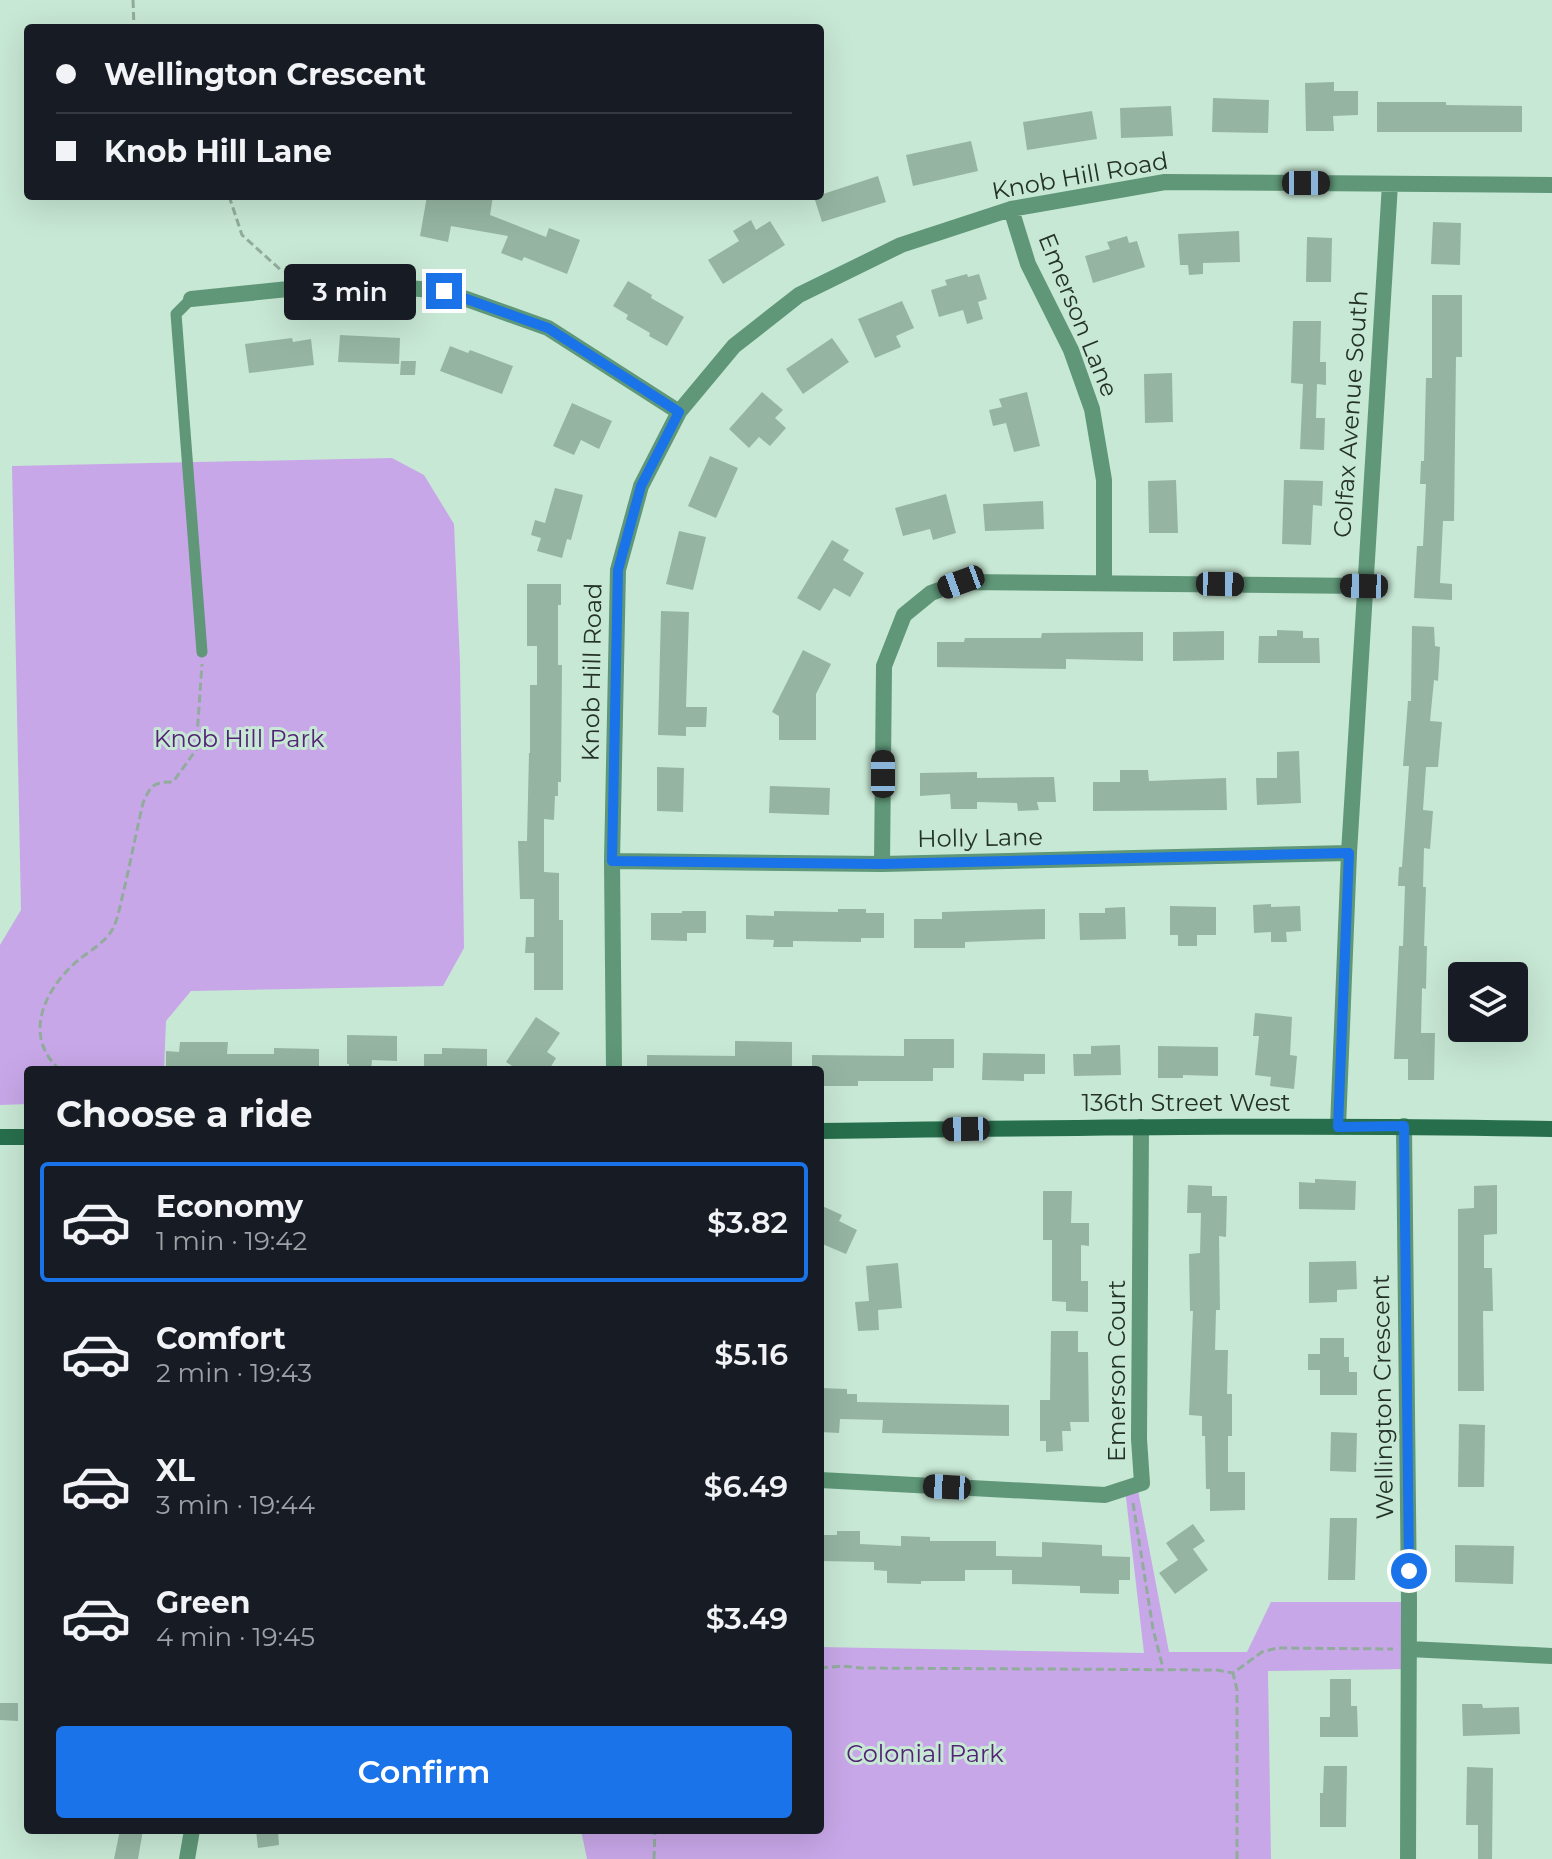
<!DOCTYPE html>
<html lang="en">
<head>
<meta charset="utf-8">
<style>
	body { margin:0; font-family:Montserrat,sans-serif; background:#242831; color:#f1f3f6; height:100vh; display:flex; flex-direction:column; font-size:30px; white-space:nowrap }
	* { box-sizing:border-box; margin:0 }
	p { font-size:26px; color:#9ea1a6 }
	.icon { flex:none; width:44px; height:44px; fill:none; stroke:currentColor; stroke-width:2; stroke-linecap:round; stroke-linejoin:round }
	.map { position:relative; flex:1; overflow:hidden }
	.sheet { position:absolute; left:24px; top:1066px; width:800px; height:768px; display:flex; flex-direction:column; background:#171b24; border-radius:8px; box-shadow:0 8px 32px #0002 }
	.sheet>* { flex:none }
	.guide { position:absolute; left:24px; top:24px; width:800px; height:176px; border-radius:8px; box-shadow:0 8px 32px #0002; display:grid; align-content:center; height:176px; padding:0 32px; background:#171b24 }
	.buttons { position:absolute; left:1448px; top:962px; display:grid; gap:16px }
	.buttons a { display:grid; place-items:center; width:80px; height:80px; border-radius:8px; background:#171b24; box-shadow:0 8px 32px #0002; font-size:40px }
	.end { position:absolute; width:36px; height:36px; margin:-18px; border:10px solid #1a73e8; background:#fff; box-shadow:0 0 0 4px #fff }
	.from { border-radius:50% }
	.bubble { position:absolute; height:56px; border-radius:8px; background:#171b24; box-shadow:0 8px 32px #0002; font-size:26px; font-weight:600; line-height:56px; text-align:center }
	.car { position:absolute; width:24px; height:48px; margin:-24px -12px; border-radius:10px; box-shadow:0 0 6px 2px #0007; background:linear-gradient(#222 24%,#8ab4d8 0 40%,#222 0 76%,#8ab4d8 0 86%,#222 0) }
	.guide b { display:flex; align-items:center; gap:28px; height:76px; font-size:30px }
	.guide b+b { border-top:2px solid #363941 }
	.guide i { width:20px; height:20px; background:#f1f3f6 }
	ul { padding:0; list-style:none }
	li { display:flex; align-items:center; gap:24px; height:120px; margin:0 16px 12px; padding:0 16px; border:4px solid transparent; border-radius:8px }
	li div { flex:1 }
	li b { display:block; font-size:30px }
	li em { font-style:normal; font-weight:600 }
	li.current { border-color:#1a73e8 }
	li>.icon { width:72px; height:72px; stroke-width:1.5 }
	h2 { padding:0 32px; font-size:36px; line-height:96px }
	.button { display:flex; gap:16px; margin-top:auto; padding:16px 32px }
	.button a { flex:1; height:92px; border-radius:8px; background:#1a73e8; color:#fff; font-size:32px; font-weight:600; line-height:92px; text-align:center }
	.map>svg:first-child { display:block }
</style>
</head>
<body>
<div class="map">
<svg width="1552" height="1859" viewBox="0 0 1552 1859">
	<rect width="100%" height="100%" fill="#c7e8d4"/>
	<!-- green -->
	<path fill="#c8a7e8" d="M 392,458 L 424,475 L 454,524 L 460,663 L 464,948 L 443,986 L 191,991 L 166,1021 L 164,1070 L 28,1070 L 28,1104 L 0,1105 L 0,945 L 21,910 L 12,466 Z
		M 1137,1485 L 1169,1652 L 1247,1652 L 1271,1602 L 1409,1602 L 1409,1669 L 1268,1671 L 1271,1859 L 587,1859 L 581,1830 L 820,1830 L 820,1647 L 1144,1653 L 1125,1489 Z"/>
	<!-- building -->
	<path fill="#95b5a2" d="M 1334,82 L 1334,91 L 1358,91 L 1358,115 L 1333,116 L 1334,131 L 1306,131 L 1305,83 Z
		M 1213,98 L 1269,100 L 1268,133 L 1212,132 Z
		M 1377,102 L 1446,102 L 1446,105 L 1522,106 L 1522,132 L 1377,132 Z
		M 1171,106 L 1173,136 L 1121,138 L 1120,108 Z
		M 1092,111 L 1097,139 L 1027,150 L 1023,122 Z
		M 971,141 L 978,171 L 913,186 L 906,155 Z
		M 878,176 L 886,202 L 822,222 L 814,197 Z
		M 427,196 L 465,200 L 466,196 L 493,196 L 490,215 L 546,237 L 549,228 L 580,240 L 567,274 L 524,257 L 522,261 L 501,253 L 508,236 L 451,226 L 448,242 L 420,236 Z
		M 751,220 L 756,230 L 770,221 L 785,245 L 723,284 L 708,260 L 739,241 L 733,231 Z
		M 1433,222 L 1461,223 L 1460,265 L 1431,264 Z
		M 1239,231 L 1240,262 L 1203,263 L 1203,274 L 1189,275 L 1188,265 L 1180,265 L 1178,234 Z
		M 1127,236 L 1129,243 L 1137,241 L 1145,267 L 1093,283 L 1085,256 L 1110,249 L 1107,242 Z
		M 1307,237 L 1332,238 L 1331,282 L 1306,282 Z
		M 967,274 L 968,277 L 979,274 L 987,299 L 978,302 L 983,319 L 967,324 L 963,310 L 939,317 L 931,290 L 947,285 L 945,280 Z
		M 628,281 L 652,295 L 651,298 L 684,317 L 667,346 L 649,336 L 650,333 L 626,319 L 628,315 L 613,306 Z
		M 1432,295 L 1462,295 L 1462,357 L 1456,357 L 1454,521 L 1443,521 L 1440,583 L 1452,584 L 1452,600 L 1414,598 L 1417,546 L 1423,546 L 1426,484 L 1420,484 L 1421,461 L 1424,461 L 1426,378 L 1432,378 Z
		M 902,301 L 914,328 L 896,336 L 901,347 L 875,358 L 858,319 Z
		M 1293,321 L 1321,321 L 1320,362 L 1326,362 L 1326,385 L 1317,384 L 1316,418 L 1325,418 L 1324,450 L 1300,449 L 1303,384 L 1291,383 Z
		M 340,335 L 400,338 L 399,364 L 338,362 Z
		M 292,338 L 293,342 L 311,339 L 314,365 L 249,373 L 245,344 Z
		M 832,338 L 849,362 L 803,394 L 786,369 Z
		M 450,346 L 468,353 L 470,350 L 513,366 L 502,394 L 440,371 Z
		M 401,361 L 416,361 L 415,375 L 400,375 Z
		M 1172,373 L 1173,422 L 1145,423 L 1144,374 Z
		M 762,392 L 783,410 L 775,418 L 786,428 L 770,446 L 759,437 L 749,448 L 729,429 Z
		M 1027,392 L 1040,446 L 1014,452 L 1006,423 L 993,426 L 989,410 L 1002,407 L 999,399 Z
		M 572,403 L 612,421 L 599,449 L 581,440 L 574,455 L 553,446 Z
		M 710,456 L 738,468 L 716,518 L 688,506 Z
		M 1176,480 L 1178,533 L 1149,533 L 1148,481 Z
		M 1284,480 L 1323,481 L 1322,506 L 1313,505 L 1311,545 L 1282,544 Z
		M 555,488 L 583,495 L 571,540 L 567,539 L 562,558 L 537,551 L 541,538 L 531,535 L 535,520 L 545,523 Z
		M 946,494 L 956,533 L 933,540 L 930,529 L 903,536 L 895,508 Z
		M 1043,501 L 1044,529 L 985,531 L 983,504 Z
		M 679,531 L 706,537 L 693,590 L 666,584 Z
		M 832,540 L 849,550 L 843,560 L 864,573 L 850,597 L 834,588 L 820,611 L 797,598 Z
		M 527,584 L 561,584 L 561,605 L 558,605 L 558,665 L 562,665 L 561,782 L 558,782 L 558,796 L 555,796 L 554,820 L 544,819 L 544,872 L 559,873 L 559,920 L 563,920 L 563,990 L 534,990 L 534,953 L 525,953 L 526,937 L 534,937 L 534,899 L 520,899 L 518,841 L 527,841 L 529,753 L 530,753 L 530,685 L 537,685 L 537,646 L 527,646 Z
		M 661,611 L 689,612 L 686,707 L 707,707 L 706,727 L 686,727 L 686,736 L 658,735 Z
		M 1412,626 L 1434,627 L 1435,646 L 1440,647 L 1438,681 L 1434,680 L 1430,721 L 1442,722 L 1438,767 L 1426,767 L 1423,810 L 1433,811 L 1430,849 L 1424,848 L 1423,887 L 1426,887 L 1424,946 L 1427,946 L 1426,989 L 1422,988 L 1421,1033 L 1435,1033 L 1434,1080 L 1408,1080 L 1408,1059 L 1394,1059 L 1399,946 L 1403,946 L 1405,886 L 1398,886 L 1399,867 L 1402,867 L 1409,766 L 1403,766 L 1408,701 L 1411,701 Z
		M 1277,630 L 1303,631 L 1303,638 L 1319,638 L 1320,663 L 1258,663 L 1259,636 L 1277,636 Z
		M 1224,631 L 1224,660 L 1173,661 L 1173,632 Z
		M 1143,632 L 1143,661 L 1066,659 L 1066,669 L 937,667 L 937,642 L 964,642 L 965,638 L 1041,638 L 1042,633 Z
		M 803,650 L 831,664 L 816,694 L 816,740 L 779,740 L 779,716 L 772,712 Z
		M 1299,751 L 1301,803 L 1257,805 L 1256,778 L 1277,778 L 1277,752 Z
		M 657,767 L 684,768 L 683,812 L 657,811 Z
		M 1120,770 L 1148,770 L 1149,781 L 1226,778 L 1227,810 L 1093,811 L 1093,782 L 1120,782 Z
		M 977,772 L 977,778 L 1054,777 L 1056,802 L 1037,802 L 1039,810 L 1018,811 L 1017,803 L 977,802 L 977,809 L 951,809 L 950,794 L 920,796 L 920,773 Z
		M 770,786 L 830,788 L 829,815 L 769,813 Z
		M 1271,904 L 1271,907 L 1300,906 L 1301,931 L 1286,932 L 1287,942 L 1271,942 L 1271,932 L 1254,933 L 1253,905 Z
		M 1170,906 L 1216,907 L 1216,935 L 1197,935 L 1197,946 L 1178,946 L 1178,935 L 1170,935 Z
		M 1125,907 L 1126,939 L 1080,940 L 1079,913 L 1105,913 L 1105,908 Z
		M 838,909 L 866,909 L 866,913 L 884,913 L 884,938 L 861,938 L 861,942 L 793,941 L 793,947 L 773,947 L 774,940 L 746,939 L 746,915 L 774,916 L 774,911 L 838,912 Z
		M 1045,909 L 1045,939 L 965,942 L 965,948 L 914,948 L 914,919 L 942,919 L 942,912 Z
		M 682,911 L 706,911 L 706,933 L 687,933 L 687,941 L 651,940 L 651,913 L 682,913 Z
		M 1255,1013 L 1292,1017 L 1290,1055 L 1297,1056 L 1294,1089 L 1270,1086 L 1271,1077 L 1255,1075 L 1259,1036 L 1253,1036 Z
		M 536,1017 L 560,1033 L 547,1052 L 556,1058 L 549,1070 L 518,1070 L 506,1062 Z
		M 347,1035 L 397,1036 L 397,1061 L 372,1060 L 371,1070 L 349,1070 L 349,1064 L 347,1064 Z
		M 904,1039 L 954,1039 L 954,1068 L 933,1068 L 933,1081 L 858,1081 L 858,1086 L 820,1086 L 820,1070 L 812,1070 L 812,1055 L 904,1056 Z
		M 735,1041 L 792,1042 L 792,1066 L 773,1066 L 773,1070 L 647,1070 L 647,1055 L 735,1056 Z
		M 180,1042 L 228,1042 L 227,1054 L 274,1054 L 274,1048 L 319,1049 L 319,1070 L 166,1069 L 166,1051 L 179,1052 Z
		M 1120,1045 L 1121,1075 L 1074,1076 L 1073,1054 L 1091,1054 L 1091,1046 Z
		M 1158,1046 L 1218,1047 L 1218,1076 L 1183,1075 L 1183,1078 L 1158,1078 Z
		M 442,1048 L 487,1049 L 487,1070 L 424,1070 L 424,1054 L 442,1054 Z
		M 983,1053 L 1045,1054 L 1045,1074 L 1024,1074 L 1024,1081 L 982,1080 Z
		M 1315,1179 L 1356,1181 L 1355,1210 L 1299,1209 L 1299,1182 L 1315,1183 Z
		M 1188,1185 L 1212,1186 L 1212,1196 L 1227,1196 L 1226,1237 L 1219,1236 L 1220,1310 L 1216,1310 L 1215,1350 L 1228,1350 L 1227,1394 L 1232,1394 L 1232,1436 L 1228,1436 L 1228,1472 L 1245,1472 L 1245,1510 L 1210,1511 L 1210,1489 L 1206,1489 L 1205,1436 L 1202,1436 L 1202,1416 L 1189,1415 L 1193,1311 L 1190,1311 L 1189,1254 L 1200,1253 L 1201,1213 L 1187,1213 Z
		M 1497,1185 L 1497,1234 L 1484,1235 L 1484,1268 L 1492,1268 L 1493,1311 L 1483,1311 L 1484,1391 L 1458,1391 L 1458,1209 L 1474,1208 L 1474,1186 Z
		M 1043,1191 L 1072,1191 L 1071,1223 L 1089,1223 L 1089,1246 L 1081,1245 L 1081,1281 L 1088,1281 L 1088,1312 L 1066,1311 L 1066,1302 L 1052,1301 L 1052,1240 L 1043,1240 Z
		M 820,1205 L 842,1215 L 839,1221 L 857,1230 L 846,1254 L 820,1243 Z
		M 1356,1261 L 1357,1289 L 1337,1290 L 1337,1302 L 1309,1303 L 1309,1262 Z
		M 898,1263 L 902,1308 L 878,1310 L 879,1330 L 858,1331 L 855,1302 L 869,1301 L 866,1266 Z
		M 1051,1331 L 1078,1331 L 1078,1352 L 1088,1352 L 1089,1422 L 1070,1422 L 1071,1431 L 1062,1431 L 1063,1451 L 1046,1452 L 1046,1441 L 1040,1441 L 1040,1400 L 1050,1400 Z
		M 1320,1338 L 1344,1338 L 1344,1357 L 1349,1357 L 1349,1372 L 1357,1372 L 1357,1395 L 1320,1395 L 1320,1370 L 1308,1370 L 1308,1354 L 1320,1354 Z
		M 820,1388 L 847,1389 L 847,1394 L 857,1394 L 857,1402 L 1009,1405 L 1009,1436 L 882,1433 L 883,1420 L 840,1419 L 839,1433 L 820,1432 Z
		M 1459,1424 L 1485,1425 L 1484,1487 L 1458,1487 Z
		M 1331,1432 L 1357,1433 L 1356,1472 L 1330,1471 Z
		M 1330,1518 L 1357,1518 L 1355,1580 L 1328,1580 Z
		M 1193,1524 L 1205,1541 L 1193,1549 L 1208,1570 L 1175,1594 L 1159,1573 L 1178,1560 L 1166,1543 Z
		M 837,1531 L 860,1531 L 860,1544 L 901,1546 L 901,1536 L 930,1537 L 930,1541 L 996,1541 L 996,1556 L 1042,1557 L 1042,1542 L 1102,1545 L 1102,1556 L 1130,1557 L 1130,1580 L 1119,1580 L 1119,1594 L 1080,1593 L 1080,1586 L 1012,1584 L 1012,1570 L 965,1570 L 965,1581 L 921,1581 L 921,1584 L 887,1583 L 887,1571 L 874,1570 L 874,1562 L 820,1561 L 820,1535 L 837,1535 Z
		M 1455,1545 L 1514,1546 L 1513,1584 L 1455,1582 Z
		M 1330,1679 L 1351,1679 L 1351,1706 L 1357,1706 L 1358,1737 L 1320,1737 L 1320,1717 L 1330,1717 Z
		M 0,1703 L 18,1703 L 18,1721 L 0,1720 Z
		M 1462,1704 L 1482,1704 L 1483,1708 L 1519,1707 L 1520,1734 L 1463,1736 Z
		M 1324,1766 L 1347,1766 L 1346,1827 L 1320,1827 L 1320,1793 L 1323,1793 Z
		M 1467,1767 L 1493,1768 L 1492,1859 L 1478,1859 L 1478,1825 L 1466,1825 Z
		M 120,1830 L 143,1830 L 138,1859 L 114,1859 Z
		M 256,1830 L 278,1830 L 279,1845 L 258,1848 Z"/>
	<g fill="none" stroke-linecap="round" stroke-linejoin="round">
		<!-- path -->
		<path stroke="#91ac9c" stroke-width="3" stroke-dasharray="8 4" stroke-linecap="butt" d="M 133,0 L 134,28
			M 229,196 L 242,235 L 283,272
			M 60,1070 C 23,1037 43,992 75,963 C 87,952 104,944 112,930 C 118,920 120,905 123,894 C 130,864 136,833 143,803 C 151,785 153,782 173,782 L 196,750 L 202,664
			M 1133,1503 L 1153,1629 L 1163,1668
			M 820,1668 L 842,1666 L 861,1668 L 1217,1670 L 1233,1673
			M 654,1859 L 655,1830
			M 1237,1859 L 1237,1690 L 1233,1673 L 1262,1652 L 1277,1648 L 1393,1649"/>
		<!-- lane -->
		<path stroke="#5f9778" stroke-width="11" d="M 191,299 L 176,314 L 202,652"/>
		<!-- street -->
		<path stroke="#5f9778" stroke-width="16" d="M 1011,209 L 1028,264 L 1071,350 L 1092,409 L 1104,480 L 1104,582
			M 191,299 L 347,283 L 444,291 L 548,328 L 679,412
			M 612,861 L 882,864 L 1349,853
			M 882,864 L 884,666 L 904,615 L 931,593 L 961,582 L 1364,586
			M 614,1070 L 612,861 L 618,570 L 641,486 L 679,412 L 734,346 L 799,295 L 901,245 L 1011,209 L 1165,182 L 1552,185
			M 1404,1126 L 1409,1602 L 1408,1859
			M 1338,1127 L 1349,853 L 1390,184
			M 820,1480 L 1105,1495 L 1142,1483 L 1139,1439 L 1141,1127
			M 1409,1649 L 1552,1656
			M 187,1859 L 192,1830"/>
		<!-- secondary -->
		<path stroke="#276f4c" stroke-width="16" d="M 820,1131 C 1064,1128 1308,1124 1552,1129
			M 0,1137 L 28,1137"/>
	</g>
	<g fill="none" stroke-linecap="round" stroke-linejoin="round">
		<!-- route -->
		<path stroke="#1a73e8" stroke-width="10" d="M 444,291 L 548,328 L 679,412 L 641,486 L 618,570 L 612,861 L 882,864 L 1349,853 L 1338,1127 L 1404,1126 L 1409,1571"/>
	</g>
	<g text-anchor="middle" stroke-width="6" stroke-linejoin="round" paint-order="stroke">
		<!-- street labels -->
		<g font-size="24" fill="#243129" stroke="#c7e8d4">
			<text transform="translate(1080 176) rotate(-10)" y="8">Knob Hill Road</text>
			<text transform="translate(1078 315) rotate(68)" y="8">Emerson Lane</text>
			<text transform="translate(1351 414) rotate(-86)" y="8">Colfax Avenue South</text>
			<text transform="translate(592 672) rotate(-89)" y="8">Knob Hill Road</text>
			<text transform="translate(980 838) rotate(-1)" y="8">Holly Lane</text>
			<text x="1186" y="1111">136th Street West</text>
			<text transform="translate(1117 1371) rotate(-90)" y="8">Emerson Court</text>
			<text transform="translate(1383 1397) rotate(-91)" y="8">Wellington Crescent</text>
		</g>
		<!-- park labels -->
		<g font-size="24" fill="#532376" stroke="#c7e8d4">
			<text x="239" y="747">Knob Hill Park</text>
			<text x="925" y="1762">Colonial Park</text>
		</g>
	</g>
</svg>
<div class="buttons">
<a><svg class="icon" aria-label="layers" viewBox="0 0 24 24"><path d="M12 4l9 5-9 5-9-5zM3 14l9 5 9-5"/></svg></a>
</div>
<i class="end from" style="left:1409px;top:1571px"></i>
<i class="end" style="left:444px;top:291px"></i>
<div class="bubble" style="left:284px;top:264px;width:132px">3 min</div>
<i class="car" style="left:1306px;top:183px;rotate:90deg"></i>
<i class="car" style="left:961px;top:582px;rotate:250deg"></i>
<i class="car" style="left:1220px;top:584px;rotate:91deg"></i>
<i class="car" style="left:1364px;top:586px;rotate:271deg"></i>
<i class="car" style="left:883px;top:774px;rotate:0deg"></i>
<i class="car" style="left:966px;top:1129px;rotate:269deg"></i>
<i class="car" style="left:947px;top:1487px;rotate:273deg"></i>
<div class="guide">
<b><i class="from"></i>Wellington Crescent</b>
<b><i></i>Knob Hill Lane</b>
</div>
<section class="sheet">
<h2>Choose a ride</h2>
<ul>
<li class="current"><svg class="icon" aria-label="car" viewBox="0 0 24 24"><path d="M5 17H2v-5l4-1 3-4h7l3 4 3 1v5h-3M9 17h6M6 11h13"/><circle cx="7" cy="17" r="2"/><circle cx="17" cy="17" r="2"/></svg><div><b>Economy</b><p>1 min · 19:42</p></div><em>$3.82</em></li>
<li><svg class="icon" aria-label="car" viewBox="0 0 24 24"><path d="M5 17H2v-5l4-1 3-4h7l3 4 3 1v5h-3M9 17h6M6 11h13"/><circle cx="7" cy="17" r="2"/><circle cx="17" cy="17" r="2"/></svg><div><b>Comfort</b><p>2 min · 19:43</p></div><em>$5.16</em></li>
<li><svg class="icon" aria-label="car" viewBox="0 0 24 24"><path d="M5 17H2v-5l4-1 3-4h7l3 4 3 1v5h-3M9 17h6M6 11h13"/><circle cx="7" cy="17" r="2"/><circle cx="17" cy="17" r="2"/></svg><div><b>XL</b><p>3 min · 19:44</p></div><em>$6.49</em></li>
<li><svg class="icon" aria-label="car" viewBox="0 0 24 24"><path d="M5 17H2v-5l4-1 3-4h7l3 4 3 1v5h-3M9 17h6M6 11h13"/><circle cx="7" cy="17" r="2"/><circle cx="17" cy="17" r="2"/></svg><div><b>Green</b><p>4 min · 19:45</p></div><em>$3.49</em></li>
</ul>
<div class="button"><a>Confirm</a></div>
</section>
</div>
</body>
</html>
